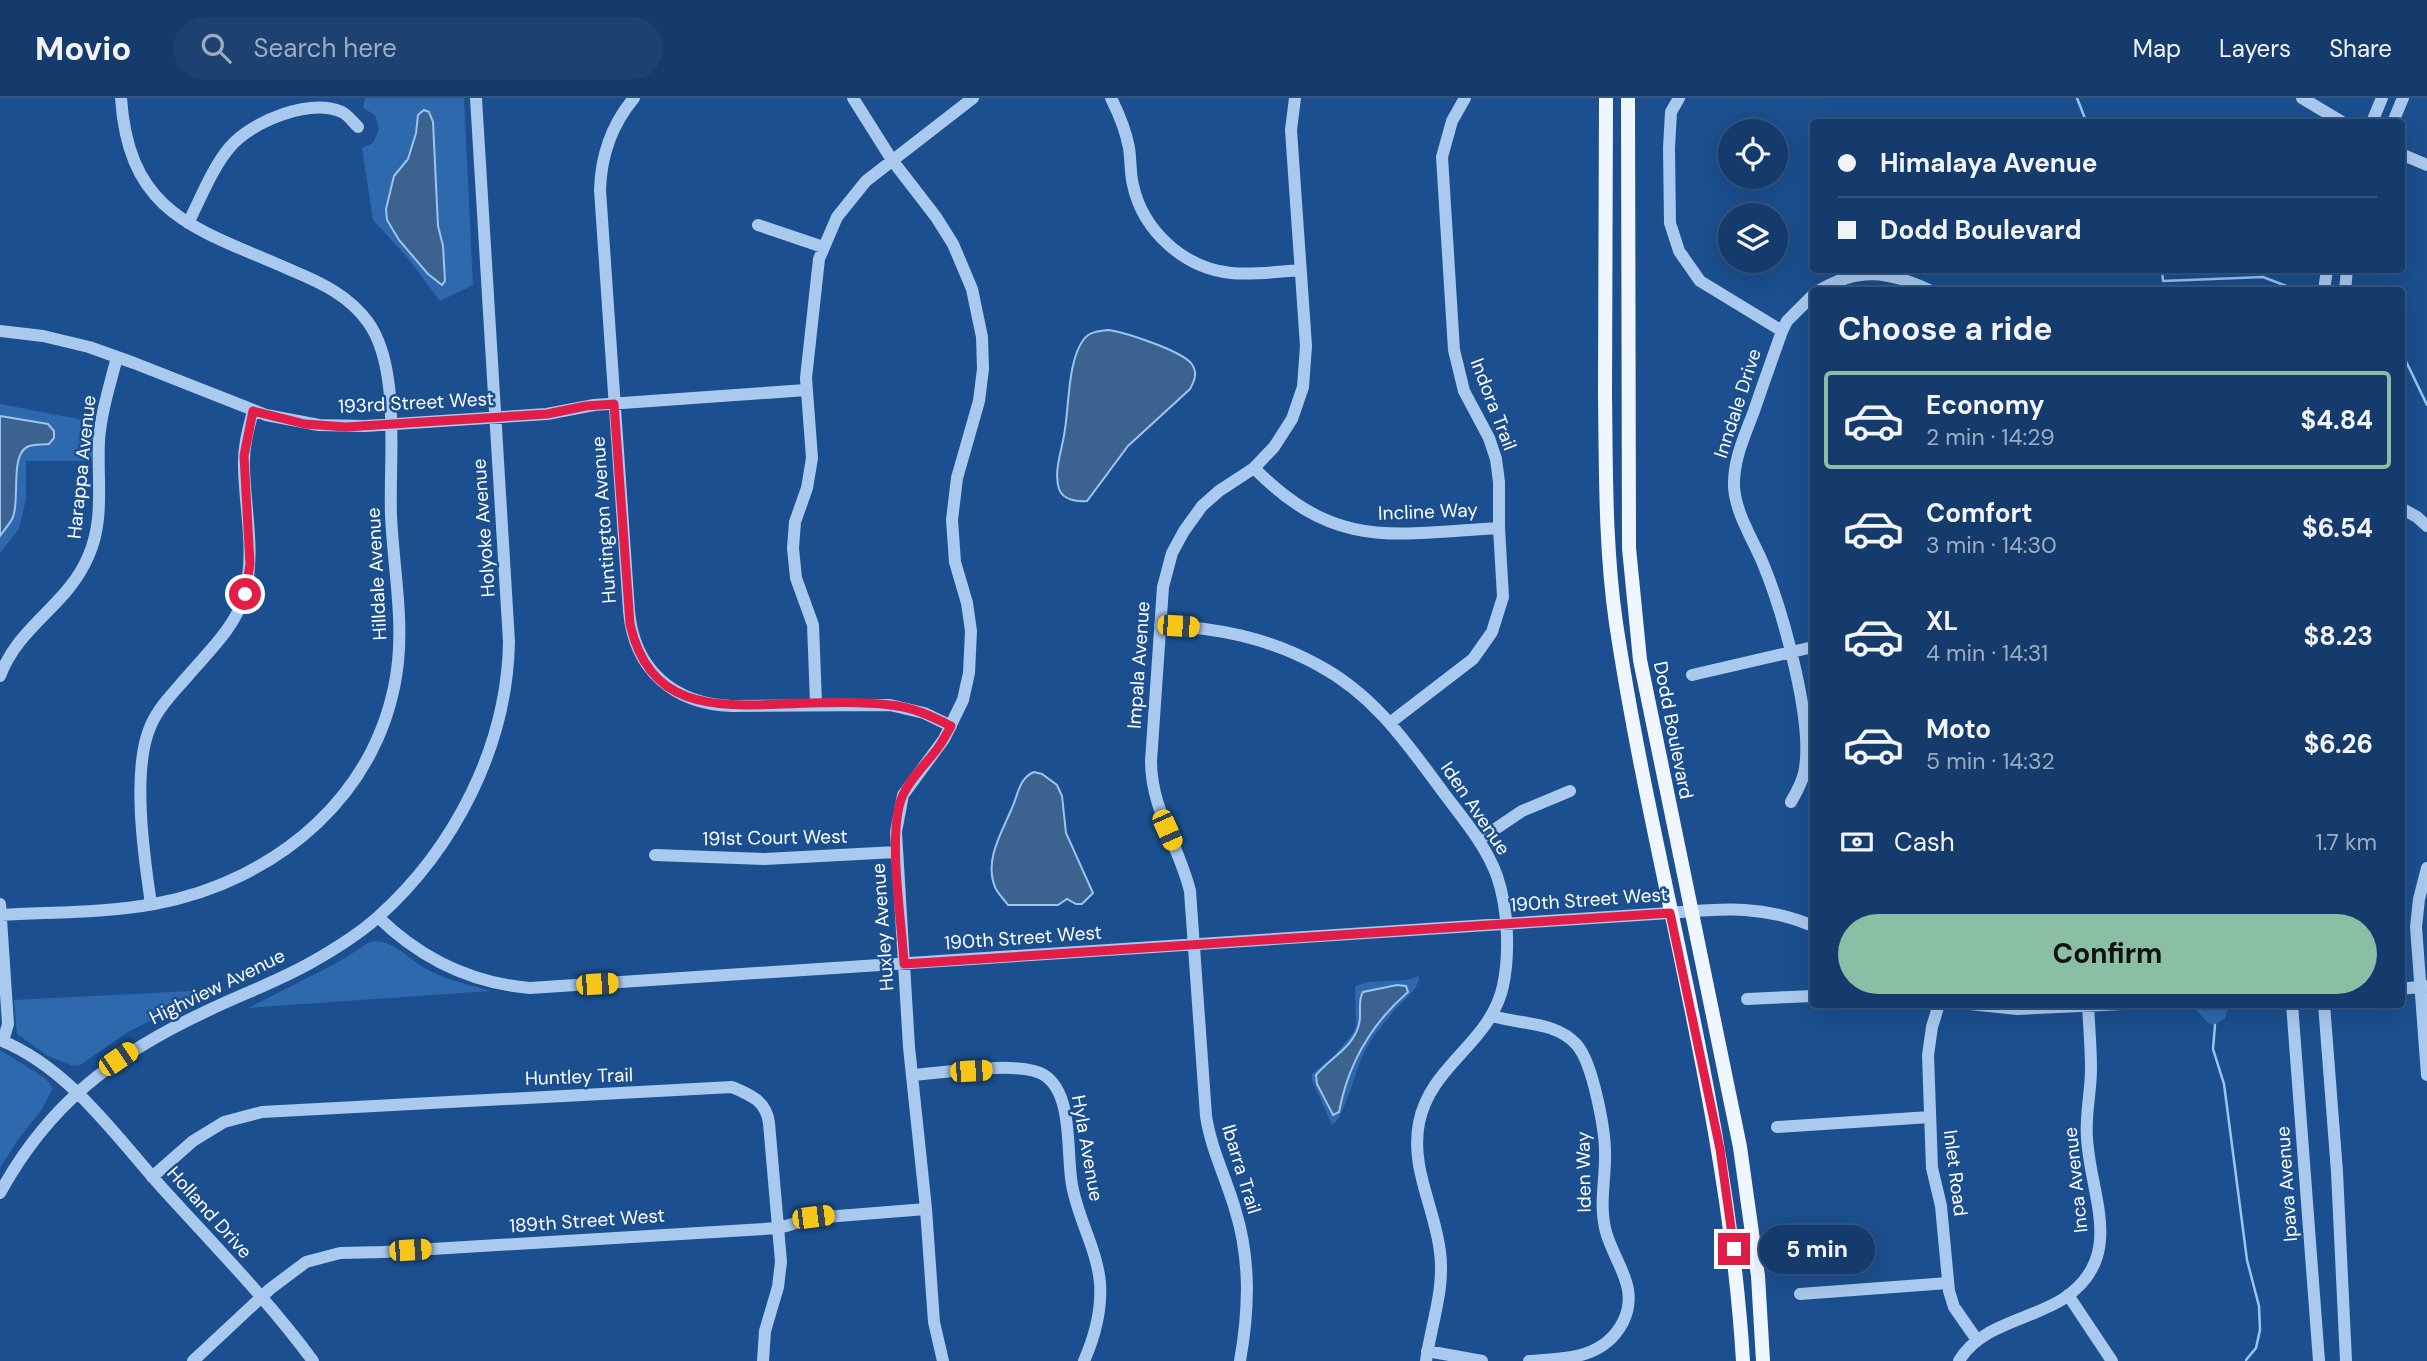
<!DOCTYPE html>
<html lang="en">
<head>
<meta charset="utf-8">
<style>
	body { margin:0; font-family:"DM Sans",sans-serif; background:#1d4271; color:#f1f3f6; height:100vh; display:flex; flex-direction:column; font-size:26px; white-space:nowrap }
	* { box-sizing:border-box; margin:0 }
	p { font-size:23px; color:#9dadc1 }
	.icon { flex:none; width:38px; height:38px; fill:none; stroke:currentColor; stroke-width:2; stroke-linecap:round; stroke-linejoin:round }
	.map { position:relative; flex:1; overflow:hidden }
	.panel { position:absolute; left:1810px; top:189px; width:595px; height:721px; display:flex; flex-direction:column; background:#143b6b; border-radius:7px; box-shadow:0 7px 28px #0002,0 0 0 2px #33557e }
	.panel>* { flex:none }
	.top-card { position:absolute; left:1810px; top:21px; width:595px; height:154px; border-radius:7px; box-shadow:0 7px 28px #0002,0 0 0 2px #33557e; display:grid; align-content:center; height:154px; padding:0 28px; background:#143b6b }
	.tools { position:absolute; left:1718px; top:21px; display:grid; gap:14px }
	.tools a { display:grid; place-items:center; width:70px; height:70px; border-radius:50%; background:#143b6b; box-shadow:0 7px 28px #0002,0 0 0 2px #33557e; font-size:35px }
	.end { position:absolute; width:32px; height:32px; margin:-16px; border:9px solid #e11d48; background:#fff; box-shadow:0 0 0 4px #fff }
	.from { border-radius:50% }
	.bubble { position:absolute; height:49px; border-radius:24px; background:#143b6b; box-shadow:0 7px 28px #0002,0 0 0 2px #33557e; font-size:23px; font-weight:700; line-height:49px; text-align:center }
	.car { position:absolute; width:21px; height:42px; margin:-21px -10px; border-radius:9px; box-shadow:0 0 5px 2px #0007; background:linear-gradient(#f5c518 24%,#345 0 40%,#f5c518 0 76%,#345 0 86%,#f5c518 0) }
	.top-card b { display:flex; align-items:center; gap:24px; height:66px; font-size:26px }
	.top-card b+b { border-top:2px solid #33557e }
	.top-card i { width:18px; height:18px; background:#f1f3f6 }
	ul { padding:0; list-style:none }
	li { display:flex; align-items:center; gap:21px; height:98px; margin:0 14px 10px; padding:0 14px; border:4px solid transparent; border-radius:7px }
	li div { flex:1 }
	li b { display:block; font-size:26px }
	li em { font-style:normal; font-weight:700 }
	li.on { border-color:#8abfa5 }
	li>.icon { width:63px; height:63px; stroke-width:1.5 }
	h2 { padding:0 28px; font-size:32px; line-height:84px }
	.pay { display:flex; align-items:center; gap:18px; height:77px; padding:0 28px; font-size:26px }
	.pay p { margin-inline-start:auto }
	.button { display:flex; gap:14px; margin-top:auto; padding:14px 28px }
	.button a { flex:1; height:80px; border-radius:42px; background:#8abfa5; color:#111; font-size:28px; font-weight:700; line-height:80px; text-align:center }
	header { display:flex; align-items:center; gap:42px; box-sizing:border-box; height:98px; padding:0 35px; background:#143b6b; border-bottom:2px solid #33557e }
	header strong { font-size:33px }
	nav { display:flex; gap:38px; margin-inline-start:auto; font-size:24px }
	.search { width:490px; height:63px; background:#1d4271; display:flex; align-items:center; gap:18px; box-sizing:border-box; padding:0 24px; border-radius:38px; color:#9dadc1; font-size:26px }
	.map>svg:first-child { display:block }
</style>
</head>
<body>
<header>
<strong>Movio</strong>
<div class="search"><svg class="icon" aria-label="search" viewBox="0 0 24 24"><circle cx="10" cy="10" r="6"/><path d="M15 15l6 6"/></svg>Search here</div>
<nav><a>Map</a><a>Layers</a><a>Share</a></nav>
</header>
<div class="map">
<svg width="2427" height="1263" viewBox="0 0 2427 1263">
	<rect width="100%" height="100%" fill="#1b4f8f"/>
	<!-- green -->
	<path fill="#2e69ad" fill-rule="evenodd" d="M 365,0 L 464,0 L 473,187 L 440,203 L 407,159 L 373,122 L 362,50 L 373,45 L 379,31 L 375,17 L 363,10 ZM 417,24 L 433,24 L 438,128 L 443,148 L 428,176 L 386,111 L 395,78 L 408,61 L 413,46 Z
		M 0,306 L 94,324 L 92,363 L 26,363 L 26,401 L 19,431 L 0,455 C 0,450 0,443 0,438 C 4,425 14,422 16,403 C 18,387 12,366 23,353 C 28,345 41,347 49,346 L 54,340 L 54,333 L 48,326 L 0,318 Z
		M 376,843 C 397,844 409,862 428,872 C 447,882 469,887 490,893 L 248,910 L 335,866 L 370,844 Z
		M 1419,878 C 1419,893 1403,902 1394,913 C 1384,925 1372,939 1365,953 C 1356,969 1344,1022 1332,1027 L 1312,982 L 1312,976 L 1335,957 L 1353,935 L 1356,928 L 1355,889 C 1370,879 1400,887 1419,878 ZM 1386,890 L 1408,894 C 1386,914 1364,938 1353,965 C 1344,986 1347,995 1330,1015 L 1316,981 C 1329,963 1352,950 1359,928 C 1362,917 1357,904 1363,894 Z
		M 211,892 L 128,934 L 80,967 L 74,968 L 48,958 L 17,936 L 14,902 Z
		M 2192,907 L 2229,907 L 2225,920 L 2215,927 L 2208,925 Z
		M 0,952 L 45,980 L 53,990 L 42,1011 L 17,1043 L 0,1070 Z"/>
	<!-- water -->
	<path fill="#3c6290" stroke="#9cc4f0" stroke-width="2" d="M 424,12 L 429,14 L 433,24 L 438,128 L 443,148 L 445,183 L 442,187 L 428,176 L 399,142 L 387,122 L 386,111 L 394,78 L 408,61 L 416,35 L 418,17 Z
		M 1109,232 C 1127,235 1179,252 1191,265 C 1198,274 1195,282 1190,291 L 1128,348 L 1087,403 C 1077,404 1063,402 1059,391 C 1053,372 1063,350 1065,331 C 1069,307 1068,261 1084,241 C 1090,233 1101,233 1109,232 Z
		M 0,318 L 48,326 L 54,333 L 54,340 L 49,346 C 42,347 33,346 27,349 C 10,358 20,402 13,419 C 10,426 4,432 0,438 Z
		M 1034,674 L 1042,676 L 1057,687 L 1062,698 L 1066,735 L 1093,795 L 1082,806 L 1076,806 L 1067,801 L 1058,807 L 1008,807 C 1004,801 997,795 995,789 C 984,762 1002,734 1012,710 C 1018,697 1019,680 1034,674 Z
		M 1397,887 L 1406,888 L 1408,894 C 1371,926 1348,966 1339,1014 L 1333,1017 L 1317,986 L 1316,977 C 1330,960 1354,949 1359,926 C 1362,916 1357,903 1363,894 Z"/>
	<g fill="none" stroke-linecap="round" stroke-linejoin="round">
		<!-- stream -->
		<path stroke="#9cc4f0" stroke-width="2.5" d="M 2077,0 L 2086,23 L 2090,24
			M 2162,172 L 2163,183 L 2263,179 L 2297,192
			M 2401,253 L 2427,307
			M 2215,927 L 2213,951 L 2224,986 L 2247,1162 L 2259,1208 L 2260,1232 L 2256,1250 L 2246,1262"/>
		<!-- minor -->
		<path stroke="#a9c9ee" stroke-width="12" d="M 634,0 C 612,26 601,58 600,92 L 629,513 C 634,571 673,606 732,608 L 890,607 L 924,615 L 951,628
			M 853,0 L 892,62 L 936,119 L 953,146 L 972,191 L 982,239 L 983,271 L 979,303 L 957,380 L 952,422 L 955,464 L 967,505 L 971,533 L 969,575 L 963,602 L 944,641 L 903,697 L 896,734 L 909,949 L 926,1111 L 934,1224 L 943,1263
			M 1111,0 C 1119,16 1126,33 1129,50 C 1131,63 1130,75 1133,87 C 1143,133 1184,170 1231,175 C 1254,177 1277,174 1300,172
			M 1679,0 L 1671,14 L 1669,50 L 1670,125 L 1679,153 L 1700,183 L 1782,233
			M 2302,0 L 2342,24
			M 2372,24 L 2382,0
			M 2393,24 L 2403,0
			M 2401,56 L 2427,67
			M 188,125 C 201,100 212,70 230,49 C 252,23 310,0 342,14 C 348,17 353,24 358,29
			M 758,127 L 823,149
			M 1820,192 C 1859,169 1888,173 1929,192
			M 2324,192 L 2327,172
			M 2345,192 L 2347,172
			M 0,233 L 43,238 L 89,249 L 134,265 L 266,317 L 319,327 L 365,328 L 547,316 L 594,307 L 806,292
			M 1254,370 C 1336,453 1393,436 1499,430
			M 2401,410 L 2417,419 L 2427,428
			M 1160,527 C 1217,530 1267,539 1318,567 C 1376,598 1408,647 1446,698 C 1465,723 1486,748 1497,778 C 1508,810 1510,855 1503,888 C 1490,946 1430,967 1419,1025 C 1410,1070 1435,1110 1440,1154 C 1445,1192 1431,1226 1426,1263
			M 1692,577 L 1813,549
			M 0,578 C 19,527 67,508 88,459 C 105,422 97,382 99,343 C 101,314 110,287 117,259
			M 816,605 L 813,527 L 796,480 L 793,450 L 795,424 L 807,390 L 812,360 L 806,280 L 819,161 L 837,119 L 866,83 L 973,0
			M 1391,624 L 1473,561 L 1492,534 L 1503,499 L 1499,430 L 1499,384 L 1496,361 L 1489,340 L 1464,293 L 1454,252 L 1442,59 L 1452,23 L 1465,0
			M 1791,704 C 1796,695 1802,685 1804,675 C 1815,627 1783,515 1764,468 C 1754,443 1736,417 1734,389 C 1733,362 1745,337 1754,313 C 1763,286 1773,259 1782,233 L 1787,223 L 1813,197
			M 1479,742 L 1522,713 L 1570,693
			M 655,757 L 765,761 L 896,754
			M 2427,770 L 2419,801 L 2416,829 L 2427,977
			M 0,806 L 8,926 L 3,943
			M 151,806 C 144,759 131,670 151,627 C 159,609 173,595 186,580 C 207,555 235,530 244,498 C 256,457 245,412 244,370 C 243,350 248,332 253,313
			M 1,817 C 51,814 104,815 154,806 C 278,783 384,694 398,564 C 403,516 393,465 391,417 C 389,362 401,270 368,224 C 349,198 322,185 293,173 C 199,131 129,119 121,0
			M 378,819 C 420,860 471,885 530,890 L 1654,816 C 1713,812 1756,804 1813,828
			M 2401,891 L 2425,888
			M 1747,901 L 1813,898
			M 1939,906 L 1932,929 L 1928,957 L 1932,1070 L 1941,1108 L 1949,1193 L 1954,1209 L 1977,1242
			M 1970,906 L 2017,911 L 2123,906
			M 2292,906 L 2319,1263
			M 2324,906 L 2337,1074 L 2346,1263
			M 1493,918 C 1521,927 1556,923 1577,947 C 1593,966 1606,1034 1605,1060 C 1605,1085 1599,1108 1606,1134 C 1615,1166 1640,1190 1623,1224 C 1604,1261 1565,1261 1529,1263
			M 0,942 C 70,970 116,1039 165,1093 C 215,1148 268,1202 313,1263
			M 912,977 C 942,975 1021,962 1044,977 C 1074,996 1066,1055 1072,1087 C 1078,1121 1097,1151 1100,1185 C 1102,1213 1095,1238 1084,1263
			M 1777,1029 L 1930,1019
			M 152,1079 L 193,1043 L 224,1024 L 262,1014 L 732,989 C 751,997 766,1003 769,1025 L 781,1164 L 778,1189 L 765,1233 L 763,1263
			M 0,1095 C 49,1005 115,956 207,913 C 242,896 279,883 312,864 C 335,851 359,836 378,819 C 455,750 507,648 509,544 L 476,0
			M 1800,1196 L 1948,1185
			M 2068,1197 L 2112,1263
			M 1427,1253 L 1482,1263
			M 193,1263 L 270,1191 L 306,1164 L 340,1155 L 383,1154 L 779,1130 L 813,1120 L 926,1111
			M 1240,1263 C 1249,1212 1251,1162 1235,1111 C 1226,1080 1211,1051 1206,1018 L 1190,793 C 1179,748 1151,711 1151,663 L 1163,489 L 1172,455 L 1184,433 L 1202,408 L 1219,393 L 1254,370 L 1274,349 L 1292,321 L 1303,289 L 1306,248 L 1291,32 L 1295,0
			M 1959,1263 C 1979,1227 2030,1222 2063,1201 C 2127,1159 2090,1098 2087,1040 C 2085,1017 2091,994 2091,971 C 2091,949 2089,928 2088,906"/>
		<!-- major -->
		<path stroke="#f0f6ff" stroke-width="14" d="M 1606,0 C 1606,98 1605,196 1605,295 C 1606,372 1605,449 1616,525 C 1653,772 1728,1013 1743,1263
			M 1628,0 L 1629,450 L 1640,562 L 1740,1049 L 1758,1178 L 1763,1263"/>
	</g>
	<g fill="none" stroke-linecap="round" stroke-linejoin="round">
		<!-- route -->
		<path stroke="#e11d48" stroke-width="9" d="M 245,496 L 250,466 L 244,358 L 253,313 L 305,326 L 346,329 L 547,316 L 586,308 L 614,306 L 630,526 C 649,610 712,609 783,606 C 818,605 855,603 890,607 C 913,609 931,618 951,628 C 946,637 941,647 934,655 C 923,669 909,682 902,699 C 887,737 902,822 904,866 L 1670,815 L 1720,1051 L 1734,1151"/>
	</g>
	<g text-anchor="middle" stroke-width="5" stroke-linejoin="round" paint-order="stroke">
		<!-- street labels -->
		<g font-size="19" fill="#fff" stroke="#1b4f8f">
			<text transform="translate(416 304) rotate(-3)" y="7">193rd Street West</text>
			<text transform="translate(1737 305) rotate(-72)" y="7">Inndale Drive</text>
			<text transform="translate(1494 306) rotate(69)" y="7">Indora Trail</text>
			<text transform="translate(81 369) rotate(-84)" y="7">Harappa Avenue</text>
			<text transform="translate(1428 413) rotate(-2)" y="7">Incline Way</text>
			<text transform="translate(603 422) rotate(-94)" y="7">Huntington Avenue</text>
			<text transform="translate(483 430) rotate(-94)" y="7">Holyoke Avenue</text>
			<text transform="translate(376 476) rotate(-93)" y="7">Hilldale Avenue</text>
			<text transform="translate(1138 567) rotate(-86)" y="7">Impala Avenue</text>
			<text transform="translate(1674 632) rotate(79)" y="7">Dodd Boulevard</text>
			<text transform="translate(1476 710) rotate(56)" y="7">Iden Avenue</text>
			<text transform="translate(775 739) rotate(-1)" y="7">191st Court West</text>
			<text transform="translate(1589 801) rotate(-4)" y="7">190th Street West</text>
			<text transform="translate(882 829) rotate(-94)" y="7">Huxley Avenue</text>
			<text transform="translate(1023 839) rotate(-4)" y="7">190th Street West</text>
			<text transform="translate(217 888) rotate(-26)" y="7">Highview Avenue</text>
			<text transform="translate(579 978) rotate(-2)" y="7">Huntley Trail</text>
			<text transform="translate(1088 1050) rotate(80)" y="7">Hyla Avenue</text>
			<text transform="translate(1242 1071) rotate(73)" y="7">Ibarra Trail</text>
			<text transform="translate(1583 1074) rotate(-91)" y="7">Iden Way</text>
			<text transform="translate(1956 1075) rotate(83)" y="7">Inlet Road</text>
			<text transform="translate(2075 1082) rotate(-96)" y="7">Inca Avenue</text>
			<text transform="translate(2286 1086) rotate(-94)" y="7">Ipava Avenue</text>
			<text transform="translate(210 1114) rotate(48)" y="7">Holland Drive</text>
			<text transform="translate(587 1122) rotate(-4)" y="7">189th Street West</text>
		</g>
	</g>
</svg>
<div class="tools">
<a><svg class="icon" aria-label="locate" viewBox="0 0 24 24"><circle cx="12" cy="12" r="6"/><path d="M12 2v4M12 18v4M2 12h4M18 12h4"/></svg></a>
<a><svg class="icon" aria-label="layers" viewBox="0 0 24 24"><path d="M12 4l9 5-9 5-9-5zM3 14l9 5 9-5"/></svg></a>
</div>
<i class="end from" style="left:245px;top:496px"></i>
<i class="end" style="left:1734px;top:1151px"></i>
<div class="bubble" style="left:1759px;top:1127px;width:116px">5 min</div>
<i class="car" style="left:1178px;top:528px;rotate:94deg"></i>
<i class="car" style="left:1167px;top:732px;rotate:156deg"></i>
<i class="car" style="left:597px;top:886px;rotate:86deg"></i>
<i class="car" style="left:118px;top:961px;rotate:56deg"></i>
<i class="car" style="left:971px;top:973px;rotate:86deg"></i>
<i class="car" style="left:813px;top:1119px;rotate:83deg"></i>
<i class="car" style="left:410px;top:1152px;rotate:86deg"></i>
<div class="top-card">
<b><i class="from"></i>Himalaya Avenue</b>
<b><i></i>Dodd Boulevard</b>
</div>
<section class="panel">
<h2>Choose a ride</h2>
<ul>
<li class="on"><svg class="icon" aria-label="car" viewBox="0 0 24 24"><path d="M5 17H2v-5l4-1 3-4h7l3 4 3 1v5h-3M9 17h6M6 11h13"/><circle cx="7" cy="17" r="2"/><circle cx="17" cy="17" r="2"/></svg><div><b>Economy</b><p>2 min · 14:29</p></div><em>$4.84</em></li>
<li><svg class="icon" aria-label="car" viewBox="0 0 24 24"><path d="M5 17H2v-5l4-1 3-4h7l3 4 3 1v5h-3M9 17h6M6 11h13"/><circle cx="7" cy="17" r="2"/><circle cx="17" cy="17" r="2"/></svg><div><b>Comfort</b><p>3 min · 14:30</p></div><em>$6.54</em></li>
<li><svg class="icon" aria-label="car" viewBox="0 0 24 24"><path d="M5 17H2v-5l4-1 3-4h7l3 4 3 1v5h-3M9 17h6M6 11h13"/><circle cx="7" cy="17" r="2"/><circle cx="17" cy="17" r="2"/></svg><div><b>XL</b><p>4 min · 14:31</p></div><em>$8.23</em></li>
<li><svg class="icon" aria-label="car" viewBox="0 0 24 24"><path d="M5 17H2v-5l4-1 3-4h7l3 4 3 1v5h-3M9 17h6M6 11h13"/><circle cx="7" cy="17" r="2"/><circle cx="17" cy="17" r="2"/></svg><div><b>Moto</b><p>5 min · 14:32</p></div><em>$6.26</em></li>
</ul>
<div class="pay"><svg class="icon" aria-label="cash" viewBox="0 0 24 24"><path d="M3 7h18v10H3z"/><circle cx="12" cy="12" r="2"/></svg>Cash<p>1.7 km</p></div>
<div class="button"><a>Confirm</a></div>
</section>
</div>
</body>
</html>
